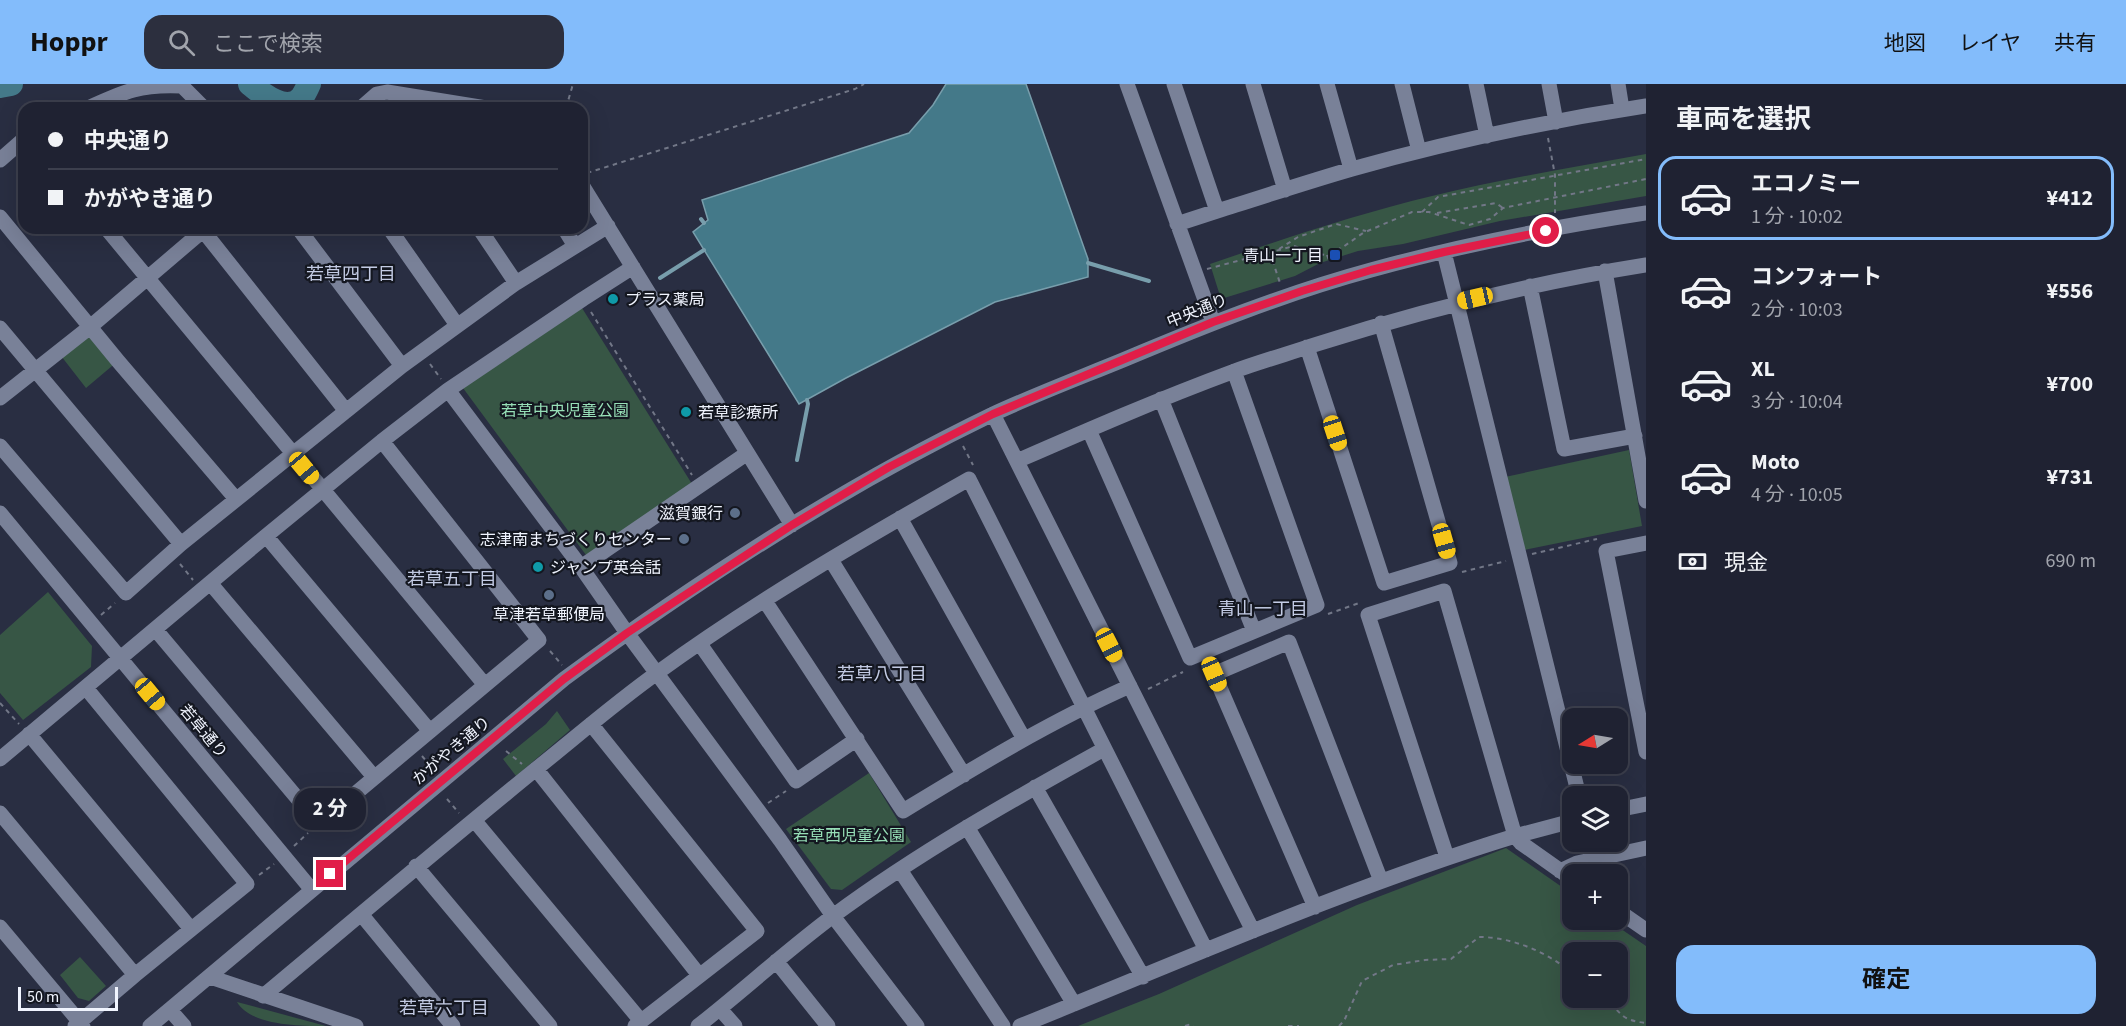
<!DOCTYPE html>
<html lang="ja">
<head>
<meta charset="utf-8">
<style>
	body { margin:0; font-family:"Source Sans 3","Noto Sans JP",sans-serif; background:#2c2f3e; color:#f1f3f6; height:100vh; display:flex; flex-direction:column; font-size:22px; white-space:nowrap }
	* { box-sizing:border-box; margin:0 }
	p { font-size:20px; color:#a1a4ac }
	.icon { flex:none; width:33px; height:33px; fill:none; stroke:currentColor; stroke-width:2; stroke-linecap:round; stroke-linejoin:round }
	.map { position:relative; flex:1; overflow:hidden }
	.drawer { display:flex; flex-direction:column; background:#1f2232; width:480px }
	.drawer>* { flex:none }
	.banner { position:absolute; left:18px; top:18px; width:570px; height:132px; border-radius:18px; box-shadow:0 6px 24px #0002,0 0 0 2px #3c3f4d; display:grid; align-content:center; height:132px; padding:0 30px; background:#1f2232 }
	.needle { width:39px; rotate:259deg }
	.controls { position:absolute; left:1562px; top:624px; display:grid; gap:12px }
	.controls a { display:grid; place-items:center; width:66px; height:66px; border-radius:12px; background:#1f2232; box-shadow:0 6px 24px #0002,0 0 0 2px #3c3f4d; font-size:30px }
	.scale { position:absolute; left:18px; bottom:15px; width:100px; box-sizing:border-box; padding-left:6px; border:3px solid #f0f4fe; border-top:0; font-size:16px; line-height:21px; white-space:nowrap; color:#f0f4fe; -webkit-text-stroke:4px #141720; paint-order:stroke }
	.end { position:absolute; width:27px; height:27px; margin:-14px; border:8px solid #e11d48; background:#fff; box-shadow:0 0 0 3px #fff }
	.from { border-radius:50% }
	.bubble { position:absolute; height:42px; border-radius:18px; background:#1f2232; box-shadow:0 6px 24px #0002,0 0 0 2px #3c3f4d; font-size:20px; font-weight:700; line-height:42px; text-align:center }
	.car { position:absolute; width:18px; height:36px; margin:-18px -9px; border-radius:8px; box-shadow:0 0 4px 2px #0007; background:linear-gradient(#f5c518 24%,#345 0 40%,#f5c518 0 76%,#345 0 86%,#f5c518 0) }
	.banner b { display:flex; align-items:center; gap:21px; height:57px; font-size:22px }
	.banner b+b { border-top:2px solid #3c3f4d }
	.banner i { width:15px; height:15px; background:#f1f3f6 }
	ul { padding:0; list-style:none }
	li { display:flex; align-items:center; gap:18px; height:84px; margin:0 12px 9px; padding:0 18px; border:3px solid transparent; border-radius:18px }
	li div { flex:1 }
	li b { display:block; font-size:22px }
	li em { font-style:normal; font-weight:700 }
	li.selected { border-color:#83bcfb }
	li>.icon { width:54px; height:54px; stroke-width:1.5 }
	h2 { padding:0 30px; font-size:27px; line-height:72px }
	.pay { display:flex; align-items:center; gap:15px; height:66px; padding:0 30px; font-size:22px }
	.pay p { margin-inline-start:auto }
	.cta { display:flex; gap:12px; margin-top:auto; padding:12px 30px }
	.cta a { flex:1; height:69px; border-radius:18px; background:#83bcfb; color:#111; font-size:24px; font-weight:700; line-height:69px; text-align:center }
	header { display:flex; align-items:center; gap:36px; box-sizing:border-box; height:84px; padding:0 30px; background:#83bcfb; color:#111 }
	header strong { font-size:28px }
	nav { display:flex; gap:33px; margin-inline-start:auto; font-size:21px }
	.search { width:420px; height:54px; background:#2c2f3e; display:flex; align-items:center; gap:15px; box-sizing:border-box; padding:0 21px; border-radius:18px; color:#a1a4ac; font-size:22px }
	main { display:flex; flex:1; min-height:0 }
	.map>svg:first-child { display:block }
</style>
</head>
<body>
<header>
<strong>Hoppr</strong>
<div class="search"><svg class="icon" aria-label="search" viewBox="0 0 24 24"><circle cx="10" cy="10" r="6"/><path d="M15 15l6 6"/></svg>ここで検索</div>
<nav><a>地図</a><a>レイヤ</a><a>共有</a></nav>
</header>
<main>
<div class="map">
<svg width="1646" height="942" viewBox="0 0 1646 942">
	<rect width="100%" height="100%" fill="#292e42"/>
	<!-- green -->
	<path fill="#375645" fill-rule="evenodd" d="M 1646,70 L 1646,112 L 1500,137 L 1403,160 L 1358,167 L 1320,179 L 1295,192 L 1221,215 L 1210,180 C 1283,155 1357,130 1432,112 C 1502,95 1574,83 1646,70 Z
		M 582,224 L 692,400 L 586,471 L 463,304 Z
		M 90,243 L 118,277 L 86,304 L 58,268 Z
		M 1629,366 L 1642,442 L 1524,466 L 1505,393 Z
		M 48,508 L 92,562 L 91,583 L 23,636 L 0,609 L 0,551 Z
		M 557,627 L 570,646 L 516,692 L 503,675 L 546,640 Z
		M 869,689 L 911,758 L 842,806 L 831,805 L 786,745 Z
		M 1506,764 L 1572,810 L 1572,836 L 1608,836 L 1646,862 L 1646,942 L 1078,942 L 1159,910 L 1357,821 ZM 1617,868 L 1617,914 L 1572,914 L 1572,868 Z
		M 80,873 L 106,902 L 89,917 L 78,914 L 60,891 Z
		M 237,918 L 326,942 C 301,942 251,942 237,918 Z"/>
	<!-- water -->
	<path fill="#447989" stroke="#789eac" stroke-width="1.5" d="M 946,0 L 1026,0 L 1088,175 L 1088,193 L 995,218 L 846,294 L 799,320 L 693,148 L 708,136 L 702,116 L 909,49 L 933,21 Z"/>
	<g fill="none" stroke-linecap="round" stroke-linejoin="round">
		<!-- stream -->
		<path stroke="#789eac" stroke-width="4" d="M 701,135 L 704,139
			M 1088,179 L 1149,197
			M 660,194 L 704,166
			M 797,376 L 808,320 L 807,316"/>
		<!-- river -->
		<path stroke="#447989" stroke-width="24" d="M 250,0 C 262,10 288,31 302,13 C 305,9 307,4 309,0
			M 0,2 L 11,0"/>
		<!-- path -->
		<path stroke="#727787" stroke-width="2" stroke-dasharray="4.5 4.5" stroke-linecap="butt" d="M 566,24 L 573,0
			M 1548,54 L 1555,91 L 1555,129
			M 587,89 L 855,5 L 864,0
			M 1422,128 L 1438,113 L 1646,75
			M 1437,129 L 1496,119 L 1503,124
			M 1279,165 L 1298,153 L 1336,140 L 1366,147
			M 1275,168 L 1272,175 L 1280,199
			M 1327,171 L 1330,179
			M 1207,185 L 1294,162 L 1318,170 L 1327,171 L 1343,163 L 1363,149 L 1412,128 L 1429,128 L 1469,141 L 1490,135 L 1503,124 L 1646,95
			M 591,228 L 692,391
			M 430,280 L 441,295
			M 963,362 L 973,381
			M 1532,470 L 1597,455
			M 180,480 L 193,496
			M 1462,488 L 1506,477
			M 1328,530 L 1359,519
			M 101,531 L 115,519
			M 550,567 L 562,581
			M 1148,605 L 1183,588
			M 0,619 L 19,640
			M 506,667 L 522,680
			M 422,672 L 431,683
			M 447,715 L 459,729
			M 768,719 L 786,707
			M 294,762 L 308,749
			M 259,791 L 274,780
			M 1603,914 C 1623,928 1618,936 1646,939
			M 1185,942 L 1191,940 L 1193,942
			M 1288,942 L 1299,942
			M 1339,942 L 1344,937 L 1362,897 L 1393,881 L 1425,876 L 1451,875 L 1479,853 C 1512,853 1547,868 1572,889"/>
		<!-- minor -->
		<path stroke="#798198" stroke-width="15" d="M 1127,0 L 1213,238
			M 1174,0 L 1217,127 L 1177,140
			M 1253,0 L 1285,106
			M 1327,0 L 1351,85
			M 1402,0 L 1419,67
			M 1476,0 L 1487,52
			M 1549,0 L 1556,38
			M 1618,0 L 1622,25
			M 88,24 C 125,7 141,0 182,2 L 204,24
			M 361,24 L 377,10 L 387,8 L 486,24
			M 0,76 L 24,55
			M 582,101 L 792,441
			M 1217,127 C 1262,113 1307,98 1352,85 C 1448,58 1547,37 1646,22
			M 0,133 L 118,277 L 236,415
			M 106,144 L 485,601
			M 201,144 L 346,327
			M 298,144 L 402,282
			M 389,144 L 457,241
			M 479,144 L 516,199
			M 564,144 L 575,162
			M 1444,168 L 1579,712
			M 1605,187 L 1646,417
			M 1530,202 L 1564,365 L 1635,352
			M 0,244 L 181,460
			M 1307,263 L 1384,499 L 1450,479 L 1381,239
			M 448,306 L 581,483 L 627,549 L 780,756 L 833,832 L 917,942
			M 0,314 L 90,243 L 206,144
			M 1161,315 L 1254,547
			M 993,330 L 1253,847
			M 1089,346 L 1190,574 L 1317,521 L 1234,287
			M 0,362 L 126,509 L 181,460 L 402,282 L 516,199 L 608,142
			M 1017,377 C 1088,346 1159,315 1232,288 C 1259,278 1287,270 1314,261 C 1423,226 1533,199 1646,181
			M 0,429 L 312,806
			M 900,434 L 1024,655
			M 266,452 L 429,646
			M 1646,459 L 1606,467 L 1646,668
			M 831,476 L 964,691
			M 581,483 L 746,370
			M 211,500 L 374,693
			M 765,517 L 903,727 C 977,682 1051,637 1130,602
			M 155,545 L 319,740 L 539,556 L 382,357
			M 700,560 L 796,697 L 857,655
			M 591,640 L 757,847 L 635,942
			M 29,650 L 191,845
			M 0,675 L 266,452 L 382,357 L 448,306 L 583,215 L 633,183
			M 536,685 L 699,891
			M 1035,703 L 1143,893
			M 1617,726 L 1646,720
			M 0,729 L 135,891
			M 474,736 L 641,937
			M 967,743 L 1074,920
			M 1447,773 L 1368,531 L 1444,507 L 1515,752 L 1572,737
			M 416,782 L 550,942
			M 900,786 L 1003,942
			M 1560,787 L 1577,779 L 1646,764
			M 1315,823 L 1214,590 L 1289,558 L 1381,797
			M 1617,826 L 1646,846
			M 361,830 L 453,942
			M 0,843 L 83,942
			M 776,877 L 828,942
			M 210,893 L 356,942
			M 263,912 C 354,836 444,760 536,685 C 576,653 615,619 657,589 C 756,517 863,455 969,395 L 1206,866
			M 720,925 L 735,942
			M 170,926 L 184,942
			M 75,942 L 135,891 L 247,800 L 86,604
			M 150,942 L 564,595 C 697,497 842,403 991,331 C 1034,311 1079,294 1123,276 C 1204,242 1286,209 1371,186 C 1461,161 1554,143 1646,129
			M 698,942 C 744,906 786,867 833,832 C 918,769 1012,716 1104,665
			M 1020,942 C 1184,876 1346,804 1515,752 L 1521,759 L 1572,795"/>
	</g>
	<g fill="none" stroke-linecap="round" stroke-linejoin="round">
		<!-- route -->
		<path stroke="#e11d48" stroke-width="8" d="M 330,790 L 564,595 L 627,549 L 792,441 L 889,383 L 993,330 L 1213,238 L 1302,207 L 1371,186 L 1444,168 L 1546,147"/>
	</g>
	<!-- markers -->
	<rect fill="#1a4fb4" stroke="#141720" stroke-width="2" x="1329" y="165" width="12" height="12" rx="3"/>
	<g fill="#0f9aa8" stroke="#141720" stroke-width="2">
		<circle cx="613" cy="215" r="6"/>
		<circle cx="686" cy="328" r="6"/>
		<circle cx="538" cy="483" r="6"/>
	</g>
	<g fill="#5c6f8a" stroke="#141720" stroke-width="2">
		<circle cx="735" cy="429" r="6"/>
		<circle cx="684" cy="455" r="6"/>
		<circle cx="549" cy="511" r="6"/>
	</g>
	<g text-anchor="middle" stroke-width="4.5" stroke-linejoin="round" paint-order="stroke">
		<!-- poi labels -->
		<g font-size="16" fill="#f0f4fe" stroke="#141720" text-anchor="end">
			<text x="1323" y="177">青山一丁目</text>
			<text x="625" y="221" text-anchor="start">プラス薬局</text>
			<text x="698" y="334" text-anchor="start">若草診療所</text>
			<text x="723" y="435">滋賀銀行</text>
			<text x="672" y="461">志津南まちづくりセンター</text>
			<text x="550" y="489" text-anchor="start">ジャンプ英会話</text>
			<text x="549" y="536" text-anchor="middle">草津若草郵便局</text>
		</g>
		<!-- street labels -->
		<g font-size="16" fill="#f0f4fe" stroke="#141720">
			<text transform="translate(1197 226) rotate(-22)" y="6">中央通り</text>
			<text transform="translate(204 647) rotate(50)" y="6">若草通り</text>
			<text transform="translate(451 666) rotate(-40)" y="6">かがやき通り</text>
		</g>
		<!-- park labels -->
		<g font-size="16" fill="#97dfb7" stroke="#141720">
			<text x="565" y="332">若草中央児童公園</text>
			<text x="849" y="757">若草西児童公園</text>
		</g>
		<!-- neighbourhood labels -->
		<g font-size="18" fill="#c3cbe4" stroke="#141720">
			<text x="351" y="196">若草四丁目</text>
			<text x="452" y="501">若草五丁目</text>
			<text x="1263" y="531">青山一丁目</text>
			<text x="882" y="596">若草八丁目</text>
			<text x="444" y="930">若草六丁目</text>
		</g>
	</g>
</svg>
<div class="controls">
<a><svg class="needle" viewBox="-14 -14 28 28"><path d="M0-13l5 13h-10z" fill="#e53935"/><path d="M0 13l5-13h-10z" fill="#a1a4ac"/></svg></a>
<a><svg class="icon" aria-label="layers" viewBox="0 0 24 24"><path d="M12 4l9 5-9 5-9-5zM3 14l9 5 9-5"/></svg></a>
<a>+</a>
<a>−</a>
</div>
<div class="scale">50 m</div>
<i class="end from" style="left:1546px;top:147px"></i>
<i class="end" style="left:330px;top:790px"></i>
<div class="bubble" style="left:294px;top:704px;width:72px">2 分</div>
<i class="car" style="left:1475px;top:214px;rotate:257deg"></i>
<i class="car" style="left:1335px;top:349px;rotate:162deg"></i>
<i class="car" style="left:304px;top:384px;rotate:140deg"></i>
<i class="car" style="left:1444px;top:457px;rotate:164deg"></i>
<i class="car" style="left:1109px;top:561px;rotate:153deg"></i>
<i class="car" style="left:1214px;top:590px;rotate:157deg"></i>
<i class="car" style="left:150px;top:610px;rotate:140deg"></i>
<div class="banner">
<b><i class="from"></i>中央通り</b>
<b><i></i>かがやき通り</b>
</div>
</div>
<section class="drawer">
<h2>車両を選択</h2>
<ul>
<li class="selected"><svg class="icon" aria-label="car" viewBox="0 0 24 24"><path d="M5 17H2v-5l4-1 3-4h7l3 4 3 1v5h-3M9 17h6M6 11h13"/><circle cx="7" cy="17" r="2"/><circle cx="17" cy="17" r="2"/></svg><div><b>エコノミー</b><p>1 分 · 10:02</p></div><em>¥412</em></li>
<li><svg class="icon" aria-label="car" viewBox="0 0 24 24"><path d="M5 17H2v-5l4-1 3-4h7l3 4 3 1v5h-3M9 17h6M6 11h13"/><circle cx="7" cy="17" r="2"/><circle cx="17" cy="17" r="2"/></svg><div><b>コンフォート</b><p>2 分 · 10:03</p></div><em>¥556</em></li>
<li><svg class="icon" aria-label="car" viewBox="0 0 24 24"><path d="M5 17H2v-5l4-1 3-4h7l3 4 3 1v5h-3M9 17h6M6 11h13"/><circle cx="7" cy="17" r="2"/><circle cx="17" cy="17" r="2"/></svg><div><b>XL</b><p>3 分 · 10:04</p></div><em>¥700</em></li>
<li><svg class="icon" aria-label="car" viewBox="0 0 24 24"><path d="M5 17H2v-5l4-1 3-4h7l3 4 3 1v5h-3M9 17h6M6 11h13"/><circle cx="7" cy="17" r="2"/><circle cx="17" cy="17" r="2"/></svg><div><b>Moto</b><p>4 分 · 10:05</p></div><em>¥731</em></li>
</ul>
<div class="pay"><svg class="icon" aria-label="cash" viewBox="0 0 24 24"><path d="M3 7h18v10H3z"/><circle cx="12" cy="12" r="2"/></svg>現金<p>690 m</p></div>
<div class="cta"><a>確定</a></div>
</section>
</main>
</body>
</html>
